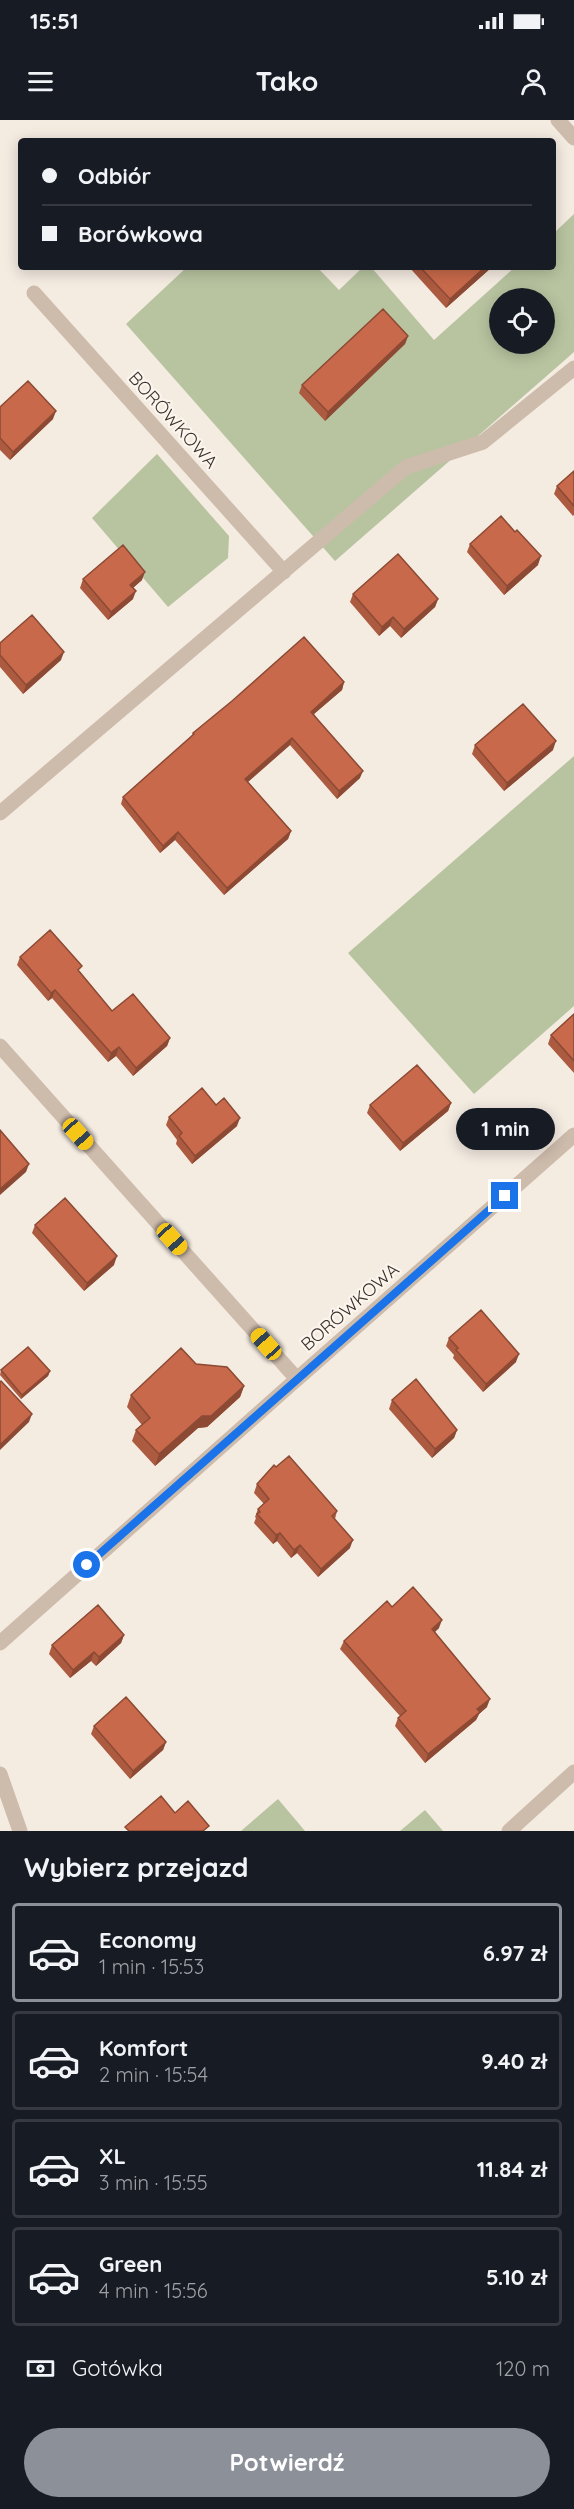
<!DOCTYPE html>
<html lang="pl">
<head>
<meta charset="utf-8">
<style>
	body { margin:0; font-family:Quicksand,sans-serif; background:#20242c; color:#f1f3f6; height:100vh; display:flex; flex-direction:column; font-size:22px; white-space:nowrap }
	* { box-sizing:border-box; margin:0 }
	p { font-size:20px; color:#9ea1a6 }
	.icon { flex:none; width:33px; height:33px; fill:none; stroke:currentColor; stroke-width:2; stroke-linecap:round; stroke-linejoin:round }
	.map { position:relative; height:1711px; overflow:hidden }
	.sheet { display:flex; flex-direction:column; background:#171b24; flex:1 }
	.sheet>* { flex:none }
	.hud { position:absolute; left:18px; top:18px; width:538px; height:132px; border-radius:6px; box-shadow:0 3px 15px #0003; display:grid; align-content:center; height:132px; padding:0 24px; background:#171b24 }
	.buttons { position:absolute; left:489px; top:168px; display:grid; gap:12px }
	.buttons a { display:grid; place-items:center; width:66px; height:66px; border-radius:50%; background:#171b24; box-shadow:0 3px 15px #0003; font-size:30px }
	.end { position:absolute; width:27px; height:27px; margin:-14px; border:8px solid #1a73e8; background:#fff; box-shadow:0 0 0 3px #fff }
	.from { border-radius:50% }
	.bubble { position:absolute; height:42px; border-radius:21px; background:#171b24; box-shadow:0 3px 15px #0003; font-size:20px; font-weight:800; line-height:42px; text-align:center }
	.car { position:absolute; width:18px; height:36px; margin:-18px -9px; border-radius:8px; box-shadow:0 0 4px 2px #0007; background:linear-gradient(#f5c518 24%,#345 0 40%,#f5c518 0 76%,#345 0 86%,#f5c518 0) }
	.hud b { display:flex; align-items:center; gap:21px; height:57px; font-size:22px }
	.hud b+b { border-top:2px solid #363941 }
	.hud i { width:15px; height:15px; background:#f1f3f6 }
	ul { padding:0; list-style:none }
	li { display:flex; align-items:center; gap:18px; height:99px; margin:0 12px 9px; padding:0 12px; border:3px solid #363941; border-radius:6px }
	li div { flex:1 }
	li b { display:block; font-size:22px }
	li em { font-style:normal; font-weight:800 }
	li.on { border-color:#8c9099 }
	li>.icon { width:54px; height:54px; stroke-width:1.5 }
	h2 { padding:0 24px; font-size:27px; line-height:72px }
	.pay { display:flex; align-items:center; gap:15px; height:66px; padding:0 24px; font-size:22px }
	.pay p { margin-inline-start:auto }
	.cta { display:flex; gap:12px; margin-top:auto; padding:12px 24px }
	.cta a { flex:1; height:69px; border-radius:36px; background:#8c9099; color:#fff; font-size:24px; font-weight:800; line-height:69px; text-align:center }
	.status { display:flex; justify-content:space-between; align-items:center; height:42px; padding:0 30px; background:#171b24; direction:ltr }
	.status svg { height:16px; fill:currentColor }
	header { display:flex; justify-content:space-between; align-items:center; height:78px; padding:0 24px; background:#171b24; font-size:27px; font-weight:800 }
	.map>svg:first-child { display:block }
</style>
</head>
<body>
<div class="status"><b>15:51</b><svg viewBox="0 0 49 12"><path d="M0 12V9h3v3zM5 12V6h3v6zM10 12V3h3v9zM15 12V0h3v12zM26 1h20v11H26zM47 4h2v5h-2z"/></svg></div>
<header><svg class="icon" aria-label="menu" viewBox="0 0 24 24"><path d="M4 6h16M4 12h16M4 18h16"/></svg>Tako<svg class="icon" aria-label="person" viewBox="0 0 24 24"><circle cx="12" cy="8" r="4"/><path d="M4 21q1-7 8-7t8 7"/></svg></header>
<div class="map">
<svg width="574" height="1711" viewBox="0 0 574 1711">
	<rect width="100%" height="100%" fill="#f4ebe1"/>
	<!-- green -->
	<path fill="#b8c4a0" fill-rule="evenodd" d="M 574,94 L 574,232 L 335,441 L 126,204 L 187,147 L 317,147 L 339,170 L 363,147 L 371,147 L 434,220 L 515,147 L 554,147 L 554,113 ZM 500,178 L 544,178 L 544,224 L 500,224 Z
		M 157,334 L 229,416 L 228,438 L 168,487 L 92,398 Z
		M 574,636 L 574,886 L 474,974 L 348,833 Z
		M 278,1679 L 305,1711 L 241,1711 Z
		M 425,1690 L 443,1711 L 400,1711 Z"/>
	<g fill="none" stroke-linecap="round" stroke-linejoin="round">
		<!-- service -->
		<path stroke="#cdbbac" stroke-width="15" d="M 0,1523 L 297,1259
			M 0,1654 L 20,1711"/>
		<!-- minor -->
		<path stroke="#cdbbac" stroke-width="15" d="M 558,0 L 574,18
			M 34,173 L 284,452
			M 0,693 L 406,347 L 483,322 L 574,248
			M 0,926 L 297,1259 L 574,1015
			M 509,1711 L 574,1652"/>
	</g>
	<!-- wall -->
	<path fill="#ac5a40" d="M 409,147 L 492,147 L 446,188 Z
		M 408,216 L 405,224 L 325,301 L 299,273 L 302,265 Z
		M 0,287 L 53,299 L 10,340 L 0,330 Z
		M 574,351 L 574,395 L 573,396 L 554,374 L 557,366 Z
		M 470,424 L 538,445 L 504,475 L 467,432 Z
		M 83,459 L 142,460 L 133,468 L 133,479 L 108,500 L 80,468 Z
		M 353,474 L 438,479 L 435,487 L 401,518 L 390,506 L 379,516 L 350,482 Z
		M 0,523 L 61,540 L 23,574 L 0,547 Z
		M 344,562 L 342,570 L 314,594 L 360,658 L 337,679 L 290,625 L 248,662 L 291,711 L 288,719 L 224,775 L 175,720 L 160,733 L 121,684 L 123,677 L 191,617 L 193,613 Z
		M 475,625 L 553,630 L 504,671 L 472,634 Z
		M 20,837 L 80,852 L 112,891 L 170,918 L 167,926 L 133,956 L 116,936 L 108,942 L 52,878 L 48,881 L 17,845 Z
		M 574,894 L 574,953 L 548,924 L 551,915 Z
		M 451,983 L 448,991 L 400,1031 L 367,993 L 370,985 Z
		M 216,985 L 237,1006 L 192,1044 L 176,1024 L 177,1020 L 166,1005 L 169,997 Z
		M 35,1105 L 114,1145 L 84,1171 L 32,1113 Z
		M 449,1218 L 516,1242 L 483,1272 L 453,1238 L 454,1235 L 446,1226 Z
		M 196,1244 L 244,1266 L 240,1277 L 207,1307 L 198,1308 L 155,1346 L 132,1321 L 136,1310 L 142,1305 L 127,1287 L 131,1275 Z
		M 1,1250 L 50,1251 L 48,1256 L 21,1279 L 0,1255 Z
		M 392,1280 L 457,1310 L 454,1318 L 432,1338 L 389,1289 Z
		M 257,1364 L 337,1391 L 335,1399 L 350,1428 L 318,1457 L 297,1433 L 291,1438 L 277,1421 L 273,1424 L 254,1403 L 256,1398 L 255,1397 L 258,1389 L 264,1384 L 254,1373 Z
		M 392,1487 L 439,1508 L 435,1512 L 487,1587 L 479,1594 L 476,1600 L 425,1643 L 395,1606 L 398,1598 L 400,1596 L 340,1529 L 344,1521 Z
		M 124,1515 L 121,1523 L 96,1546 L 91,1541 L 70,1558 L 49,1534 L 52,1525 Z
		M 94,1606 L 166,1622 L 163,1630 L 130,1659 L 91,1614 Z"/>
	<!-- shaded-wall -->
	<path fill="#8c4a34" d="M 485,147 L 492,147 L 446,188 L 450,179 Z
		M 408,216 L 405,224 L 325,301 L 328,292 Z
		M 56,291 L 53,299 L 10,340 L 13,332 Z
		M 541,436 L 538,445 L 504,475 L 507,466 Z
		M 145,452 L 142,460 L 127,473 L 130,465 Z
		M 136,471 L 133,479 L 108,500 L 111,492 Z
		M 438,479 L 435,487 L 401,518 L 404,509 Z
		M 393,497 L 390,506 L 379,516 L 382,507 Z
		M 64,532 L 61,540 L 23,574 L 26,565 Z
		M 344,562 L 342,570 L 308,599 L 311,592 Z
		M 292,618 L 290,625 L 242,667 L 245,659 Z
		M 556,621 L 553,630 L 504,671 L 507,663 Z
		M 363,651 L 360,658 L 337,679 L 339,671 Z
		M 291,711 L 288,719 L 224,775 L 227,768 Z
		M 178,712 L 175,720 L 160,733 L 163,726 Z
		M 55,870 L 52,878 L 48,881 L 51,873 Z
		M 170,918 L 167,926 L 133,956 L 136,948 Z
		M 119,927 L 116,936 L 108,942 L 111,933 Z
		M 451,983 L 448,991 L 400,1031 L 403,1023 Z
		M 240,998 L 237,1006 L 192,1044 L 195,1036 Z
		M 29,1044 L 26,1052 L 0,1075 L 0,1069 Z
		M 117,1136 L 114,1145 L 84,1171 L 87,1163 Z
		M 519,1234 L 516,1242 L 483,1272 L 486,1264 Z
		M 50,1251 L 48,1256 L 21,1279 L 22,1275 Z
		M 244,1266 L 240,1277 L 207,1307 L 198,1308 L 155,1346 L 159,1334 L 202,1296 Z
		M 32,1294 L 29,1302 L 0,1330 L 0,1325 Z
		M 457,1310 L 454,1318 L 432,1338 L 435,1329 Z
		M 280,1413 L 277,1421 L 273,1424 L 276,1415 Z
		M 353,1420 L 350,1428 L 318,1457 L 321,1449 Z
		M 300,1425 L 297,1433 L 291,1438 L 294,1430 Z
		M 442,1500 L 439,1508 L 429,1517 L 432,1509 Z
		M 124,1515 L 121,1523 L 96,1546 L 99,1537 Z
		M 94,1532 L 91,1541 L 70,1558 L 73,1550 Z
		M 490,1579 L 487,1587 L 479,1594 L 476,1600 L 425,1643 L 428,1634 L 477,1589 Z
		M 166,1622 L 163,1630 L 130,1659 L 133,1651 Z"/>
	<!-- building -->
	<path fill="#c8694b" stroke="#8c4a34" stroke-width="1.5" d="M 420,147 L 485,147 L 450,179 Z
		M 383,189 L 408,216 L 328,292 L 302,265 Z
		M 28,261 L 56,291 L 13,332 L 0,318 L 0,287 Z
		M 574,351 L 574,386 L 557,366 Z
		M 501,396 L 515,412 L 517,410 L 541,436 L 507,466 L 470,424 Z
		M 123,425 L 145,452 L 130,465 L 136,471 L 111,492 L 83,459 Z
		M 398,434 L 438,479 L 404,509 L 393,497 L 382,507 L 353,474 Z
		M 32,495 L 64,532 L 26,565 L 0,535 L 0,523 Z
		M 304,517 L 344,562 L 311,592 L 363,651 L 339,671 L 292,618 L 245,659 L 291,711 L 227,768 L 178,712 L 163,726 L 123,677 L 194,614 L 193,613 L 232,581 Z
		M 523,584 L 556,621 L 507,663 L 475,625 Z
		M 50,810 L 82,846 L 78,850 L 112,891 L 133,874 L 170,918 L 136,948 L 119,927 L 111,933 L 55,870 L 51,873 L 20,837 Z
		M 574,894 L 574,941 L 551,915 Z
		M 417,945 L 451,983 L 403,1023 L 370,985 Z
		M 202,968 L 216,985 L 224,978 L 240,998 L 195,1036 L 179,1016 L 182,1013 L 169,997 Z
		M 0,1010 L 29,1044 L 0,1069 Z
		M 65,1078 L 117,1136 L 87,1163 L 35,1105 Z
		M 481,1190 L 519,1234 L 486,1264 L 456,1230 L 458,1228 L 449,1218 Z
		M 28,1227 L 50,1251 L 22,1275 L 1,1250 Z
		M 181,1228 L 196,1244 L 227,1247 L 244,1266 L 211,1296 L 202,1296 L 159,1334 L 136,1310 L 150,1298 L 131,1275 Z
		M 416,1259 L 457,1310 L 435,1329 L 392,1280 Z
		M 1,1261 L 32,1294 L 0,1325 L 0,1262 Z
		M 289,1336 L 337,1391 L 332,1396 L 353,1420 L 321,1449 L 300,1425 L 294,1430 L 280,1413 L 276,1415 L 257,1394 L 260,1392 L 258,1389 L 269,1379 L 257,1364 L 274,1345 L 276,1347 Z
		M 413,1467 L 442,1500 L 432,1509 L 490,1579 L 477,1589 L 480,1592 L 428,1634 L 398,1598 L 406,1591 L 344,1521 L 387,1481 L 392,1487 Z
		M 98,1485 L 124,1515 L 99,1537 L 94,1532 L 73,1550 L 52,1525 Z
		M 126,1577 L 166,1622 L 133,1651 L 94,1606 Z
		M 161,1676 L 175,1693 L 188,1681 L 209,1706 L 203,1711 L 129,1711 L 125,1707 Z"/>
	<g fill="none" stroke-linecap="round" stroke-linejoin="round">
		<!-- route -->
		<path stroke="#1a73e8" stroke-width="8" d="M 87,1445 L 505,1076"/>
	</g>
	<g text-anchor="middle" stroke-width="4.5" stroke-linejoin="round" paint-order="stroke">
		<!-- street labels -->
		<g font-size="18" fill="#3b302b" stroke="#fbf5ee">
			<text transform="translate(173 300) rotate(48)" y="6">BORÓWKOWA</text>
			<text transform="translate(350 1187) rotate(-41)" y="6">BORÓWKOWA</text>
		</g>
	</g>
</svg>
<div class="buttons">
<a><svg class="icon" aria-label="locate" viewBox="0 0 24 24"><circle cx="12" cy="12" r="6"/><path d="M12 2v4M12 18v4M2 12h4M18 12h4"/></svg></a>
</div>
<i class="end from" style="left:87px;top:1445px"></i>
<i class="end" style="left:505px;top:1076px"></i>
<div class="bubble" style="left:456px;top:988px;width:99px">1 min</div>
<i class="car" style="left:78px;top:1014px;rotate:138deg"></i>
<i class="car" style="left:172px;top:1119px;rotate:138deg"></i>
<i class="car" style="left:266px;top:1224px;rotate:318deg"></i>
<div class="hud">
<b><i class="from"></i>Odbiór</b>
<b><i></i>Borówkowa</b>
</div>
</div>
<section class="sheet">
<h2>Wybierz przejazd</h2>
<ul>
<li class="on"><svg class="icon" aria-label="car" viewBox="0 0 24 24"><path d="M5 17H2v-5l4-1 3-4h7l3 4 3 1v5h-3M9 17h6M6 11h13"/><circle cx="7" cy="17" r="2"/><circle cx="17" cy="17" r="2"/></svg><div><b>Economy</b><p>1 min · 15:53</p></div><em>6.97 zł</em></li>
<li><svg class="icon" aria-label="car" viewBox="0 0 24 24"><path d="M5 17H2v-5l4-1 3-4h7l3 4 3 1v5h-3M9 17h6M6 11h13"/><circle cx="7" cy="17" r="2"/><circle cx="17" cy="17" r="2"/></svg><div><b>Komfort</b><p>2 min · 15:54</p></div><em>9.40 zł</em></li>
<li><svg class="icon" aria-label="car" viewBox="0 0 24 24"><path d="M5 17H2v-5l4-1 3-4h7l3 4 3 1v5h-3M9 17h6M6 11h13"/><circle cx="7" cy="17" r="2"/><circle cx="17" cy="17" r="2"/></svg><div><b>XL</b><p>3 min · 15:55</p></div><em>11.84 zł</em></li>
<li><svg class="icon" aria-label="car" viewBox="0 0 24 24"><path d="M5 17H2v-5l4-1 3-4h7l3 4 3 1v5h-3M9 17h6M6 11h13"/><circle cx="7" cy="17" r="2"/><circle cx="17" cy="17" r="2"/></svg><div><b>Green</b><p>4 min · 15:56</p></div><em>5.10 zł</em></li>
</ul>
<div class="pay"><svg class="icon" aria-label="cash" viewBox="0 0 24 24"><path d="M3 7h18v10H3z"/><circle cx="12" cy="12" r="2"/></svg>Gotówka<p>120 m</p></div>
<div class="cta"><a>Potwierdź</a></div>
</section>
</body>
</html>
